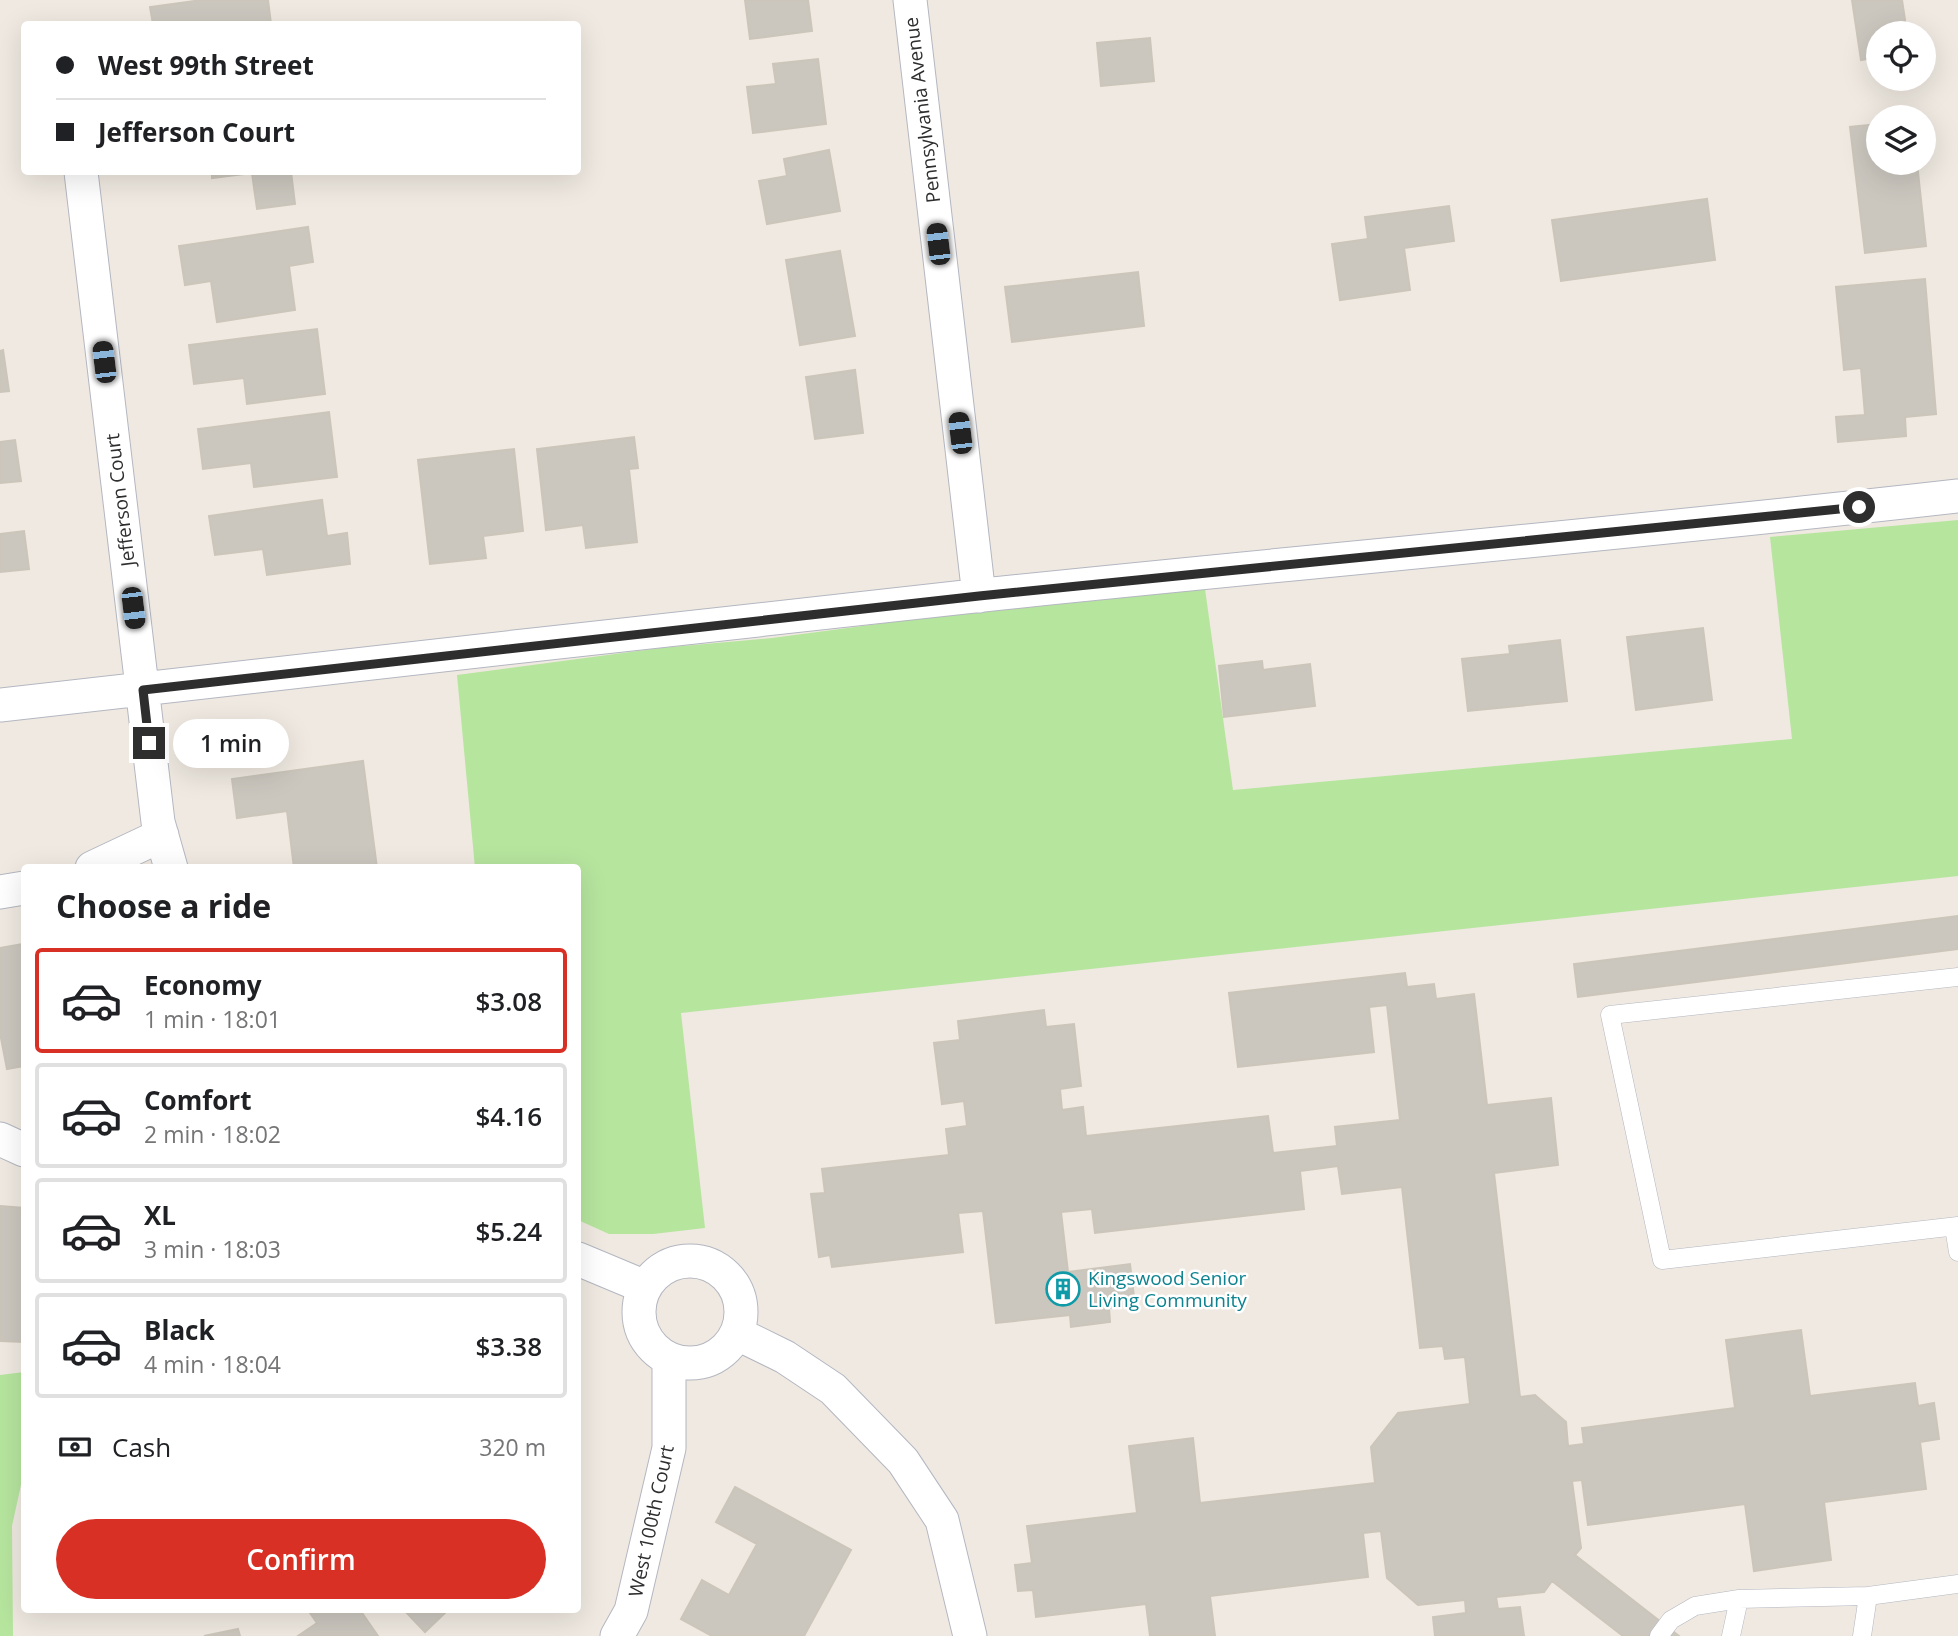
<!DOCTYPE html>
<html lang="en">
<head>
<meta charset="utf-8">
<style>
	body { margin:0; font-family:"Open Sans",sans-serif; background:#f2f2f2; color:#202124; height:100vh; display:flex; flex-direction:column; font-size:26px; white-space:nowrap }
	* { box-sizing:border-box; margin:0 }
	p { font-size:23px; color:#757577 }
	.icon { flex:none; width:38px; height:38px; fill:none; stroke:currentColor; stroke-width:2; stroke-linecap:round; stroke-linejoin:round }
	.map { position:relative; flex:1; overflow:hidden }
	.details { position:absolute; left:21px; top:864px; width:560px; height:749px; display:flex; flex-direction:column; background:#fff; border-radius:7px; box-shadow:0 7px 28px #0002 }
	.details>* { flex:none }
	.hud { position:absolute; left:21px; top:21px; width:560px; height:154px; border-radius:7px; box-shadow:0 7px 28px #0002; display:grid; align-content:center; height:154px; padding:0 35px; background:#fff }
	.fabs { position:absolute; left:1866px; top:21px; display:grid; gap:14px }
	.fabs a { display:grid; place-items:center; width:70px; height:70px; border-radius:50%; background:#fff; box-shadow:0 7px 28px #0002; font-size:35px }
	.end { position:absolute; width:32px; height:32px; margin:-16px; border:9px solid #2e2e2e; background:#fff; box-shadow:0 0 0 4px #fff }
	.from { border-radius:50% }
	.bubble { position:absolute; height:49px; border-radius:24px; background:#fff; box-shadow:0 7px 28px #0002; font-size:23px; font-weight:600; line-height:49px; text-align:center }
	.car { position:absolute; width:21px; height:42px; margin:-21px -10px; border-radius:9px; box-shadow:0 0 5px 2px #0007; background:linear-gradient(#222 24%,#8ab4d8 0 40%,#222 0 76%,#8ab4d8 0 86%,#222 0) }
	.hud b { display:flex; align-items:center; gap:24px; height:66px; font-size:26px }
	.hud b+b { border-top:2px solid #e0e0e0 }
	.hud i { width:18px; height:18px; background:#202124 }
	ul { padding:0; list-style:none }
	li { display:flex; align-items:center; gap:21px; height:105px; margin:0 14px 10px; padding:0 21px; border:4px solid #e0e0e0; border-radius:7px }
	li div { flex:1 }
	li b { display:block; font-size:26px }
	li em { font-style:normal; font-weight:600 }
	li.current { border-color:#d93025 }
	li>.icon { width:63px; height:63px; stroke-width:1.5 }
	h2 { padding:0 35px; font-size:32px; line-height:84px }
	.pay { display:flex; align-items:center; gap:18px; height:77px; padding:0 35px; font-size:26px }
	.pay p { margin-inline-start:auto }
	.primary-button { display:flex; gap:14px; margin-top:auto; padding:14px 35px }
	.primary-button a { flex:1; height:80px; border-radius:42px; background:#d93025; color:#fff; font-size:28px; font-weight:600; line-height:80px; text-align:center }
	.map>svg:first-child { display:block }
</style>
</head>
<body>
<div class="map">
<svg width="1958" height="1636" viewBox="0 0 1958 1636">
	<rect width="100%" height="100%" fill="#efe9e1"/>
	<!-- green -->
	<path fill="#b6e59e" d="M 1958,520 L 1958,876 L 681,1013 L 705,1228 L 653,1234 L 609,1234 L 578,1220 L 578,868 L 475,868 L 457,675 L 660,648 L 772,638 L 908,620 L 1205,589 L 1233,790 L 1792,739 L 1770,537 Z
		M 24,1372 L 24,1471 L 12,1526 L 13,1636 L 0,1636 L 0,1375 Z"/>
	<!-- building -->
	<path fill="#cbc7bf" stroke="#cbc5ba" stroke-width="2" d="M 202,0 L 268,0 L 271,24 L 153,24 L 150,7 Z
		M 745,0 L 808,0 L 812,31 L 750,39 Z
		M 1852,0 L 1902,0 L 1907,33 L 1878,33 L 1878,57 L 1861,60 Z
		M 1150,38 L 1154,81 L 1101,86 L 1097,43 Z
		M 818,59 L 826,124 L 753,133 L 747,87 L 776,84 L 773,64 Z
		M 1878,124 L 1878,163 L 1917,163 L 1926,246 L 1865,253 L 1850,127 Z
		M 829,150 L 840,211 L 767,224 L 759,181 L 787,176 L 784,159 Z
		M 212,172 L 291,172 L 295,204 L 257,209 L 252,173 L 212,178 Z
		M 1707,199 L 1715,260 L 1561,281 L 1552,220 Z
		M 1449,206 L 1454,241 L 1404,248 L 1410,290 L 1340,300 L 1332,244 L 1368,239 L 1365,217 Z
		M 308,227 L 313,262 L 289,266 L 295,310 L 217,322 L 211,281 L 185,285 L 179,246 Z
		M 840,251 L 855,336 L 800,345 L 786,260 Z
		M 1138,272 L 1144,326 L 1012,342 L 1005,287 Z
		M 1925,279 L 1936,414 L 1905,417 L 1906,436 L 1838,442 L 1836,417 L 1865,415 L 1861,368 L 1844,370 L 1836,287 Z
		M 317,329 L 325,394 L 247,404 L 244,378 L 194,384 L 189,345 Z
		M 3,350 L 9,391 L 0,392 L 0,351 Z
		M 855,370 L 863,433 L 815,439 L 806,377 Z
		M 329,412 L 337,477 L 254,487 L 251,463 L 203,469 L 198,429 Z
		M 634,437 L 638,468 L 629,469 L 637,542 L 586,548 L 583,525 L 546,530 L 537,449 Z
		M 15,440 L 21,481 L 0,483 L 0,442 Z
		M 514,449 L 523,531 L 483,536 L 486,558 L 430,564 L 418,460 Z
		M 322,500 L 327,536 L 347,533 L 350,564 L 267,575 L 263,549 L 215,555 L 209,516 Z
		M 24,531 L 29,569 L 0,572 L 0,534 Z
		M 1703,628 L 1712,700 L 1636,710 L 1627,637 Z
		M 1560,640 L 1567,701 L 1468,711 L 1462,659 L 1510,654 L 1509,646 Z
		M 1262,661 L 1263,670 L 1310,664 L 1315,706 L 1224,717 L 1219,666 Z
		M 363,761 L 377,868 L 294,868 L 287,811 L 237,818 L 232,779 Z
		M 1958,916 L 1958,949 L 1578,997 L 1574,964 Z
		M 23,944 L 24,1066 L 7,1069 L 0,1033 L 0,948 Z
		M 1405,973 L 1407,987 L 1434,984 L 1436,999 L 1474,994 L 1487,1105 L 1551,1098 L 1558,1165 L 1494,1173 L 1520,1397 L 1535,1395 L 1566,1422 L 1568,1446 L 1584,1444 L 1582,1428 L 1735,1408 L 1726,1340 L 1801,1330 L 1810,1396 L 1915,1383 L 1918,1406 L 1934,1403 L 1939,1439 L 1920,1442 L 1926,1489 L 1824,1502 L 1831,1560 L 1754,1571 L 1745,1504 L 1588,1525 L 1582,1480 L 1572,1481 L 1581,1548 L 1575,1555 L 1679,1636 L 1623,1636 L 1552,1581 L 1544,1592 L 1496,1597 L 1498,1609 L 1520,1607 L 1524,1636 L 1435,1636 L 1433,1617 L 1466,1613 L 1465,1600 L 1418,1605 L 1387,1578 L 1381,1531 L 1363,1533 L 1368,1577 L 1210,1596 L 1215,1636 L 1150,1636 L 1146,1604 L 1036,1617 L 1033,1590 L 1018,1591 L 1015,1565 L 1032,1563 L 1027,1526 L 1137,1513 L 1129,1446 L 1193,1438 L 1200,1503 L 1375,1483 L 1371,1447 L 1398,1413 L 1470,1404 L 1465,1357 L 1445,1359 L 1443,1346 L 1420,1348 L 1402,1187 L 1342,1194 L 1338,1166 L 1300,1171 L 1304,1209 L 1095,1233 L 1092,1209 L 1061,1212 L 1068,1272 L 1130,1264 L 1135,1305 L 1109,1308 L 1110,1322 L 1071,1327 L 1070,1315 L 996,1323 L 983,1211 L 958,1213 L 963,1252 L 832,1267 L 830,1255 L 819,1257 L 811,1194 L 825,1193 L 822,1169 L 949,1155 L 946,1129 L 967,1126 L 964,1101 L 942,1104 L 934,1043 L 960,1040 L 958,1021 L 1044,1010 L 1046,1027 L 1074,1024 L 1081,1086 L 1060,1089 L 1062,1110 L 1083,1107 L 1086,1136 L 1268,1116 L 1273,1153 L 1337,1146 L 1335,1127 L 1400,1120 L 1387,1005 L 1369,1007 L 1374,1052 L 1238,1067 L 1229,993 Z
		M 0,1206 L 24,1208 L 24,1342 L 0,1341 Z
		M 735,1487 L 851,1550 L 804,1636 L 712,1636 L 681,1619 L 702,1580 L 729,1595 L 757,1544 L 716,1522 Z
		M 308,1610 L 360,1610 L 378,1636 L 298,1636 L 317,1623 Z
		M 404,1610 L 448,1610 L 425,1632 Z
		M 238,1629 L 240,1636 L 204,1636 Z"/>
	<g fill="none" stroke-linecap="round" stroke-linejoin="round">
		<defs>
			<path id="lane" d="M 1958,977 L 1610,1015 L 1662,1260 L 1958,1226
				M 1954,1227 L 1958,1252
				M 1659,1636 L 1671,1620 L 1695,1606 L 1739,1599 L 1868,1596
				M 1731,1636 L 1739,1599
				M 1862,1636 L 1868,1596 L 1958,1584"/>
			<path id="street" d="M 910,0 L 979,596
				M 81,172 L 158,822 L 171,868
				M 0,705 C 328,669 655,630 983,595 C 1308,561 1634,533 1958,496
				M 92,868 L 162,835
				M 0,892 L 24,888
				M 0,1139 L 24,1150
				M 578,1259 L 645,1287
				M639 1312a51 51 0 1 1 102 0a51 51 0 1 1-102 0Z
				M 738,1334 L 785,1357 L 833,1389 L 903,1461 L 942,1520 L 970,1636
				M 617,1636 L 631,1611 L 669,1448 L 669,1359"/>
		</defs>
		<!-- lane casing -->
		<use href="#lane" stroke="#b4b7c1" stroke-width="19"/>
		<!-- street casing -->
		<use href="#street" stroke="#b4b7c1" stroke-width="35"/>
		<!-- lane -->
		<use href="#lane" stroke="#fff" stroke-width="18"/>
		<!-- street -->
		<use href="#street" stroke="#fff" stroke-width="33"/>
	</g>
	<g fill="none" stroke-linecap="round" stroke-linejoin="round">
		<!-- route -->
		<path stroke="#2e2e2e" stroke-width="9" d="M 149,743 L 143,690 L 979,596 L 1859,507"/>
	</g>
	<!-- icons -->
	<defs>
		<symbol id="building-ring" viewBox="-11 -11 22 22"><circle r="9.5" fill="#fff" stroke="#0f9aa8" stroke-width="1.5"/><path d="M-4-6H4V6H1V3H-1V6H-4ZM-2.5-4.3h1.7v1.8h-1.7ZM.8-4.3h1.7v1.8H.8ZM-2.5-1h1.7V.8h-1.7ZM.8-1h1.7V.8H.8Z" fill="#0f9aa8"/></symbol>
	</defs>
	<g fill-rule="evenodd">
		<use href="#building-ring" x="1044" y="1270" width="38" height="38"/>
	</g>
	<g text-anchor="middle" stroke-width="5" stroke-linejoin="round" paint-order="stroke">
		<!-- street labels -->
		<g font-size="19" fill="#2e2e2e" stroke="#fff">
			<text transform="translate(922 110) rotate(-97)" y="7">Pennsylvania Avenue</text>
			<text transform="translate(120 500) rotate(-97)" y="7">Jefferson Court</text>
			<text transform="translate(651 1521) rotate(-78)" y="7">West 100th Court</text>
		</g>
		<!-- culture labels -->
		<g font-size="19" fill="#0d838f" stroke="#fff" text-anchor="start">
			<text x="1088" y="1285">Kingswood Senior<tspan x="1088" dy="22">Living Community</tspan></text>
		</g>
	</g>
</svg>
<div class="fabs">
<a><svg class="icon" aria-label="locate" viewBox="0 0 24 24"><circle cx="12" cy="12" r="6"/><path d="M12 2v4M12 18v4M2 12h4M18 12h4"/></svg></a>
<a><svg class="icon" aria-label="layers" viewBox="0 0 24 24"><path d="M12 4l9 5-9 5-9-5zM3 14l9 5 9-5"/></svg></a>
</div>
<i class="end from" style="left:1859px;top:507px"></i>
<i class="end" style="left:149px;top:743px"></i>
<div class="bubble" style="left:173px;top:719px;width:116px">1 min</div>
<i class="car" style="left:938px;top:244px;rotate:353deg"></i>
<i class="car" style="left:104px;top:362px;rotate:353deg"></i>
<i class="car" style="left:960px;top:433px;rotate:353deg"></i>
<i class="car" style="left:133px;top:608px;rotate:173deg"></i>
<div class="hud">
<b><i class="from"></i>West 99th Street</b>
<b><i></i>Jefferson Court</b>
</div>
<section class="details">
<h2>Choose a ride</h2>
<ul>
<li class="current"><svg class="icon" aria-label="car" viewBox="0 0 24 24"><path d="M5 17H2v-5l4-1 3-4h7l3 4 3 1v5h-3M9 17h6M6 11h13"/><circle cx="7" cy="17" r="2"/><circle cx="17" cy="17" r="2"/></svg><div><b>Economy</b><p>1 min · 18:01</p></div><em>$3.08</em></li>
<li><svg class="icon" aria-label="car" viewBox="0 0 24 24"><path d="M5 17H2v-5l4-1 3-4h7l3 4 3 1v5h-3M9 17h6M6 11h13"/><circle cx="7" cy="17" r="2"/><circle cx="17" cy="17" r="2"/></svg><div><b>Comfort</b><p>2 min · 18:02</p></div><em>$4.16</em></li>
<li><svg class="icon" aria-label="car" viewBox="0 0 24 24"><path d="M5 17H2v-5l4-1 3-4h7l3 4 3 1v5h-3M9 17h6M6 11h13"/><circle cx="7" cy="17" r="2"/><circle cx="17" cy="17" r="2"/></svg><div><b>XL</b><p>3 min · 18:03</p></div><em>$5.24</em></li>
<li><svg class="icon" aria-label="car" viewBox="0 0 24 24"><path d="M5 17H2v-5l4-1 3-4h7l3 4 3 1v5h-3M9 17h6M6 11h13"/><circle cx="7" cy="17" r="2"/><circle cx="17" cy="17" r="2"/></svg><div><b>Black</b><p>4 min · 18:04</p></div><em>$3.38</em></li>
</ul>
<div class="pay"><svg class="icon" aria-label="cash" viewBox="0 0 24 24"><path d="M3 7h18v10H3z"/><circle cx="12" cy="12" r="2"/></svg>Cash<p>320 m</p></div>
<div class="primary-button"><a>Confirm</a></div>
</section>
</div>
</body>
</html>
